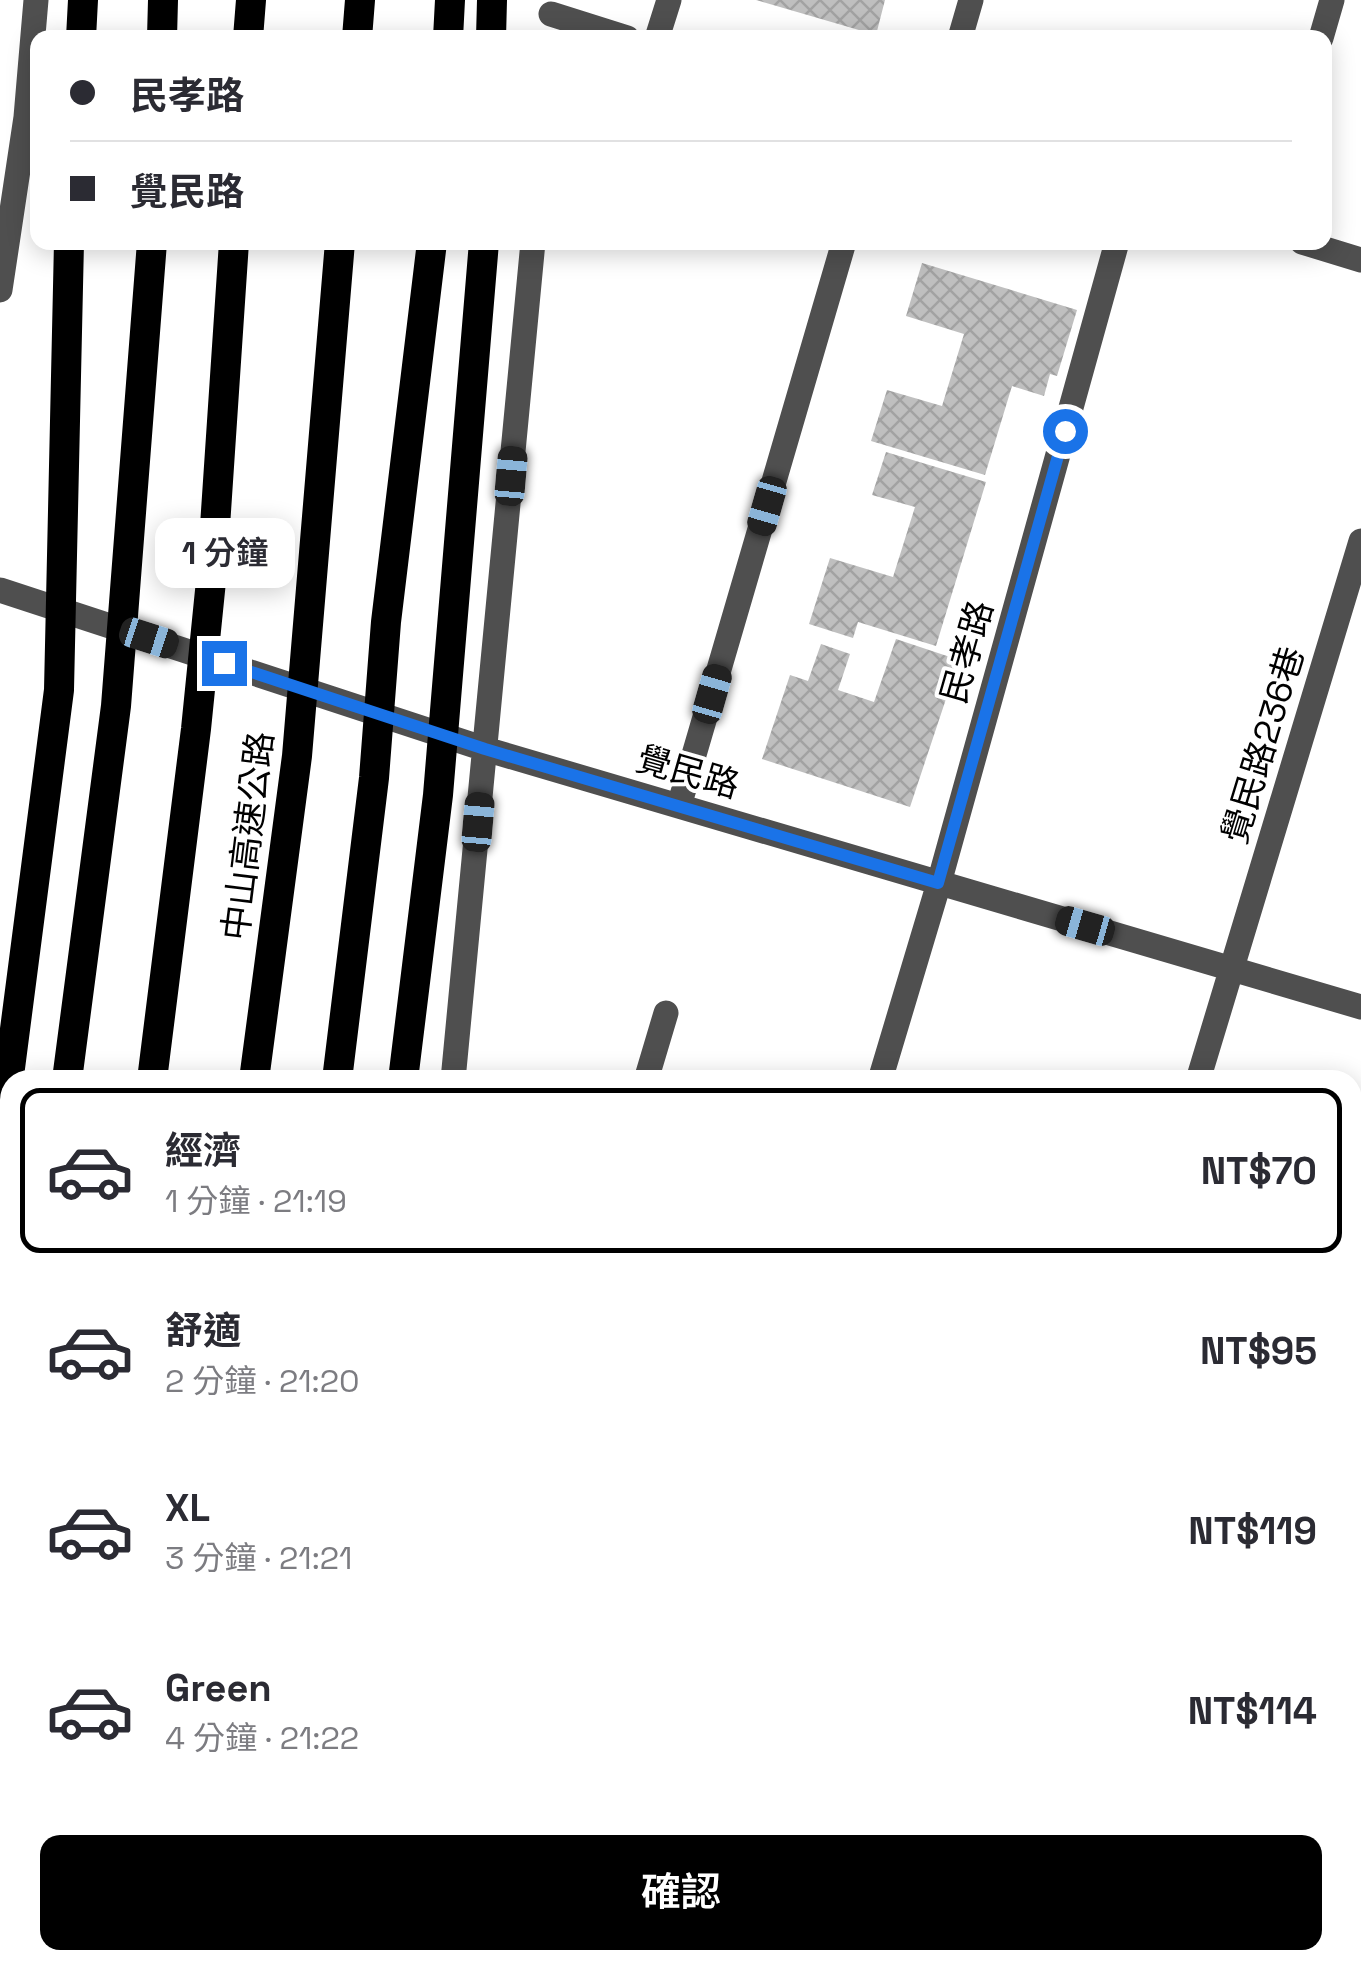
<!DOCTYPE html>
<html lang="zh-TW">
<head>
<meta charset="utf-8">
<style>
	body { margin:0; font-family:"Space Grotesk","Noto Sans TC",sans-serif; background:#f2f2f3; color:#2b2b33; height:100vh; display:flex; flex-direction:column; font-size:38px; white-space:nowrap }
	* { box-sizing:border-box; margin:0 }
	p { font-size:32px; color:#7c7c81 }
	.icon { flex:none; width:55px; height:55px; fill:none; stroke:currentColor; stroke-width:2; stroke-linecap:round; stroke-linejoin:round }
	.map { position:relative; flex:1; overflow:hidden }
	.panel { position:absolute; left:0px; top:1070px; width:1362px; height:900px; display:flex; flex-direction:column; background:#fff; border-radius:30px 30px 0 0; box-shadow:0 5px 25px #0003 }
	.panel>* { flex:none }
	.hud { position:absolute; left:30px; top:30px; width:1302px; height:220px; border-radius:20px; box-shadow:0 5px 25px #0003; display:grid; align-content:center; height:220px; padding:0 40px; background:#fff }
	.end { position:absolute; width:45px; height:45px; margin:-22px; border:12px solid #1a73e8; background:#fff; box-shadow:0 0 0 5px #fff }
	.from { border-radius:50% }
	.bubble { position:absolute; height:70px; border-radius:20px; background:#fff; box-shadow:0 5px 25px #0003; font-size:32px; font-weight:600; line-height:70px; text-align:center }
	.car { position:absolute; width:30px; height:60px; margin:-30px -15px; border-radius:12px; box-shadow:0 0 8px 2px #0007; background:linear-gradient(#222 24%,#8ab4d8 0 40%,#222 0 76%,#8ab4d8 0 86%,#222 0) }
	.hud b { display:flex; align-items:center; gap:35px; height:95px; font-size:38px }
	.hud b+b { border-top:2px solid #e1e1e2 }
	.hud i { width:25px; height:25px; background:#2b2b33 }
	ul { padding:18px 0 0; list-style:none }
	li { display:flex; align-items:center; gap:30px; height:165px; margin:0 20px 15px; padding:0 20px; border:5px solid transparent; border-radius:20px }
	li div { flex:1 }
	li b { display:block; font-size:38px }
	li em { font-style:normal; font-weight:600 }
	li.current { border-color:#000 }
	li>.icon { width:90px; height:90px; stroke-width:1.5 }
	.cta { display:flex; gap:20px; margin-top:auto; padding:20px 40px }
	.cta a { flex:1; height:115px; border-radius:20px; background:#000; color:#fff; font-size:40px; font-weight:600; line-height:115px; text-align:center }
	.map>svg:first-child { display:block }
</style>
</head>
<body>
<div class="map">
<svg width="1361" height="1970" viewBox="0 0 1361 1970">
	<defs>
		<pattern id="building-cross-hatch" width="8" height="8" patternUnits="userSpaceOnUse" patternTransform="scale(2.5)"><rect width="8" height="8" fill="#bfbfbf"/><path d="M0 0l8 8M0 8l8-8" fill="none" stroke="#a2a2a2"/></pattern>
	</defs>
	<rect width="100%" height="100%" fill="#fff"/>
	<!-- building -->
	<path fill="url(#building-cross-hatch)" d="M 756,0 L 885,0 L 876,35 Z
		M 922,263 L 1077,310 L 1057,376 L 1050,374 L 1044,396 L 1012,386 L 985,475 L 871,441 L 887,390 L 942,406 L 964,334 L 906,316 Z
		M 886,452 L 986,482 L 936,646 L 858,622 L 853,638 L 809,624 L 830,558 L 893,577 L 915,507 L 872,495 Z
		M 896,639 L 959,660 L 910,807 L 762,759 L 790,675 L 808,681 L 821,644 L 850,654 L 838,690 L 874,702 Z
		M 568,1960 L 749,1960 L 747,1970 L 600,1970 Z"/>
	<g fill="none" stroke-linecap="round" stroke-linejoin="round">
		<!-- minor -->
		<path stroke="#4f4f4f" stroke-width="25" d="M 551,14 L 627,38
			M 657,38 L 669,0
			M 960,38 L 971,0
			M 1321,38 L 1332,0
			M 1302,242 L 1361,260
			M 0,290 L 26,117 L 36,0
			M 0,590 L 485,749 L 1361,1007
			M 679,806 L 844,242
			M 453,1080 L 533,242
			M 646,1080 L 666,1013
			M 880,1080 L 939,883 L 1117,242
			M 1198,1080 L 1361,541
			M 1352,1710 L 1361,1684
			M 1352,1751 L 1361,1753
			M 440,1960 L 476,1970
			M 1236,1960 L 1269,1970
			M 356,1970 L 357,1960
			M 826,1970 L 828,1960"/>
		<!-- highway -->
		<path stroke="#000" stroke-width="30" d="M 81,38 L 83,0
			M 162,38 L 163,0
			M 248,38 L 251,0
			M 357,38 L 360,0
			M 448,38 L 450,0
			M 491,38 L 492,0
			M 67,1080 L 116,706 L 152,242
			M 152,1080 L 196,729 L 212,571 L 234,242
			M 254,1080 L 297,756 L 340,242
			M 337,1080 L 374,778 L 386,622 L 432,242
			M 403,1080 L 438,795 L 484,242
			M 0,1145 L 59,690 L 69,242
			M 0,1582 L 10,1506
			M 40,1970 L 41,1960
			M 138,1970 L 139,1960
			M 222,1970 L 223,1960
			M 311,1970 L 312,1960"/>
	</g>
	<g fill="none" stroke-linecap="round" stroke-linejoin="round">
		<!-- route -->
		<path stroke="#1a73e8" stroke-width="12" d="M 224,663 L 485,749 L 938,883 L 1065,431"/>
	</g>
	<g text-anchor="middle" stroke-width="8" stroke-linejoin="round" paint-order="stroke">
		<!-- street labels -->
		<g font-size="35" fill="#000" stroke="#fff">
			<text transform="translate(967 652) rotate(-74)" y="12">民孝路</text>
			<text transform="translate(1263 745) rotate(-73)" y="12">覺民路236巷</text>
			<text transform="translate(688 772) rotate(16)" y="12">覺民路</text>
			<text transform="translate(248 836) rotate(-83)" y="12">中山高速公路</text>
		</g>
	</g>
</svg>
<i class="end from" style="left:1065px;top:431px"></i>
<i class="end" style="left:224px;top:663px"></i>
<div class="bubble" style="left:155px;top:518px;width:140px">1 分鐘</div>
<i class="car" style="left:511px;top:476px;rotate:5deg"></i>
<i class="car" style="left:767px;top:506px;rotate:196deg"></i>
<i class="car" style="left:149px;top:638px;rotate:108deg"></i>
<i class="car" style="left:712px;top:694px;rotate:16deg"></i>
<i class="car" style="left:478px;top:822px;rotate:5deg"></i>
<i class="car" style="left:1085px;top:926px;rotate:286deg"></i>
<div class="hud">
<b><i class="from"></i>民孝路</b>
<b><i></i>覺民路</b>
</div>
<section class="panel">
<ul>
<li class="current"><svg class="icon" aria-label="car" viewBox="0 0 24 24"><path d="M5 17H2v-5l4-1 3-4h7l3 4 3 1v5h-3M9 17h6M6 11h13"/><circle cx="7" cy="17" r="2"/><circle cx="17" cy="17" r="2"/></svg><div><b>經濟</b><p>1 分鐘 · 21:19</p></div><em>NT$70</em></li>
<li><svg class="icon" aria-label="car" viewBox="0 0 24 24"><path d="M5 17H2v-5l4-1 3-4h7l3 4 3 1v5h-3M9 17h6M6 11h13"/><circle cx="7" cy="17" r="2"/><circle cx="17" cy="17" r="2"/></svg><div><b>舒適</b><p>2 分鐘 · 21:20</p></div><em>NT$95</em></li>
<li><svg class="icon" aria-label="car" viewBox="0 0 24 24"><path d="M5 17H2v-5l4-1 3-4h7l3 4 3 1v5h-3M9 17h6M6 11h13"/><circle cx="7" cy="17" r="2"/><circle cx="17" cy="17" r="2"/></svg><div><b>XL</b><p>3 分鐘 · 21:21</p></div><em>NT$119</em></li>
<li><svg class="icon" aria-label="car" viewBox="0 0 24 24"><path d="M5 17H2v-5l4-1 3-4h7l3 4 3 1v5h-3M9 17h6M6 11h13"/><circle cx="7" cy="17" r="2"/><circle cx="17" cy="17" r="2"/></svg><div><b>Green</b><p>4 分鐘 · 21:22</p></div><em>NT$114</em></li>
</ul>
<div class="cta"><a>確認</a></div>
</section>
</div>
</body>
</html>
